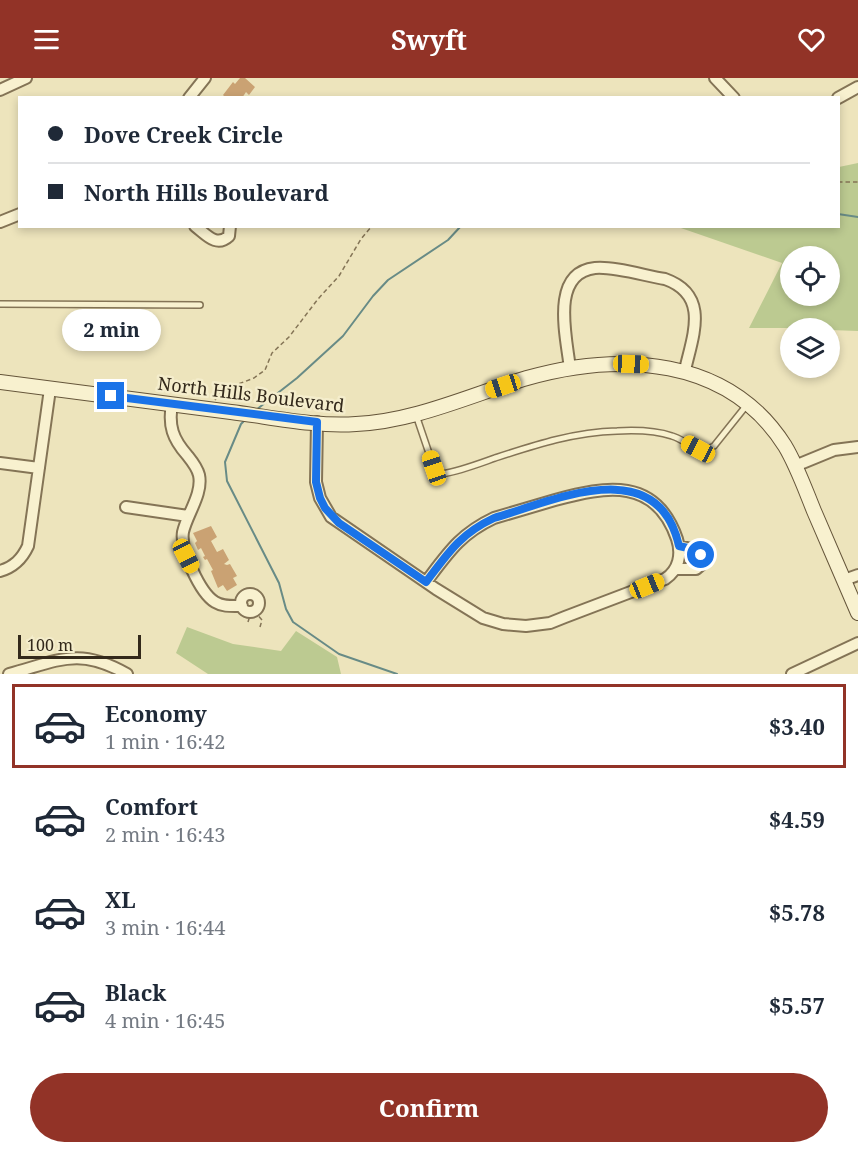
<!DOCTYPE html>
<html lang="en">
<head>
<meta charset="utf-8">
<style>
	body { margin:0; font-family:"Noto Serif",serif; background:#f6f6f7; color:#1f2937; height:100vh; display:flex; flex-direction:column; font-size:22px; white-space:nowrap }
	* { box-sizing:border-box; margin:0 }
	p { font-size:20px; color:#747a83 }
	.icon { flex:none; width:33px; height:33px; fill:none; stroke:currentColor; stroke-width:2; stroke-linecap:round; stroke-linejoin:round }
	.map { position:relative; height:596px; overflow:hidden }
	.side { display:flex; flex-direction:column; background:#fff; flex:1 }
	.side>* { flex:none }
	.guide { position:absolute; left:18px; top:18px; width:822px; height:132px; border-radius:0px; box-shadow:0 3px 9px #0003; display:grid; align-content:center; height:132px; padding:0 30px; background:#fff }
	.fabs { position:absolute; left:780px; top:168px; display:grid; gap:12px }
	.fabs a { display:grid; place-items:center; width:60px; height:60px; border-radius:50%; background:#fff; box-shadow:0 3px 9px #0003; font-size:30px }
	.scale { position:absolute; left:18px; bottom:15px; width:123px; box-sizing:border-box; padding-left:6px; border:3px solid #33291b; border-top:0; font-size:16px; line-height:21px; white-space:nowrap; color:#33291b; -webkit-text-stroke:4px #f4edcc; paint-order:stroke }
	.end { position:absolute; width:27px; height:27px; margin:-14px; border:8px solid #1a73e8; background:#fff; box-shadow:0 0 0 3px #fff }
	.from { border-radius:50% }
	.bubble { position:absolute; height:42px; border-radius:21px; background:#fff; box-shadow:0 3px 9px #0003; font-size:20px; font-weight:700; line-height:42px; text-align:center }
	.car { position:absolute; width:18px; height:36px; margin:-18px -9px; border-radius:8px; box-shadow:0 0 4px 2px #0007; background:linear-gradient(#f5c518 24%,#345 0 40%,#f5c518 0 76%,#345 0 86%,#f5c518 0) }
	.guide b { display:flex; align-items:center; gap:21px; height:57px; font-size:22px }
	.guide b+b { border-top:2px solid #e0e1e3 }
	.guide i { width:15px; height:15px; background:#1f2937 }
	ul { padding:10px 0 0; list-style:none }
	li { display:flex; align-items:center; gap:18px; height:84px; margin:0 12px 9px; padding:0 18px; border:3px solid transparent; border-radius:0px }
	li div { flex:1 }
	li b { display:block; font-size:22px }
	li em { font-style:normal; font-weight:700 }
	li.on { border-color:#923327 }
	li>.icon { width:54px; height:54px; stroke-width:1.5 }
	.primary-button { display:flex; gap:12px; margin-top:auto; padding:12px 30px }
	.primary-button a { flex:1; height:69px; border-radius:36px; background:#923327; color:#fff; font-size:24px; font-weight:700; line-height:69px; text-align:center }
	header { display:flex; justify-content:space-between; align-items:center; height:78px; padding:0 30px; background:#923327; color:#fff; font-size:27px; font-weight:700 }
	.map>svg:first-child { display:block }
</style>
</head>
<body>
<header><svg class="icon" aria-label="menu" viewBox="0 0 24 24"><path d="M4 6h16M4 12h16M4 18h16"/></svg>Swyft<svg class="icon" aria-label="heart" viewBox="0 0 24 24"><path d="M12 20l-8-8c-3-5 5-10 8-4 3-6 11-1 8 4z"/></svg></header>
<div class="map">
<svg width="858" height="596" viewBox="0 0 858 596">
	<rect width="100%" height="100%" fill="#ede4bc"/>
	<!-- green -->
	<path fill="#bcca91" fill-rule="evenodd" d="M 858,85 L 858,253 L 830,252 L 830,250 L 749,250 L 782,185 L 678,149 L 838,148 L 839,89 ZM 790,178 L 830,178 L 830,218 L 790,218 Z
		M 187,549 L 233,566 L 281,573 L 296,553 L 337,579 L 341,596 L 208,596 L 176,575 Z"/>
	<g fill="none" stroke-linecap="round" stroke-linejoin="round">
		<!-- stream -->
		<path stroke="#688b86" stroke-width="2" d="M 838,136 L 858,139
			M 256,332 L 297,300 L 343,258 L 373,218 L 388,202 L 448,162 L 461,148
			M 245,342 L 241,346 L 225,384 L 227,403 L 279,505 L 286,531 L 293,544 L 339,576 L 397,596"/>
	</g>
	<!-- building -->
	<path fill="#caa273" d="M 240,0 L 245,0 L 255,9 L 249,17 L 246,14 L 242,20 L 226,20 L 223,17 L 233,4 L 235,6 Z
		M 211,448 L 217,459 L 211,463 L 217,474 L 223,471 L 229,482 L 224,486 L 227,487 L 230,486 L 237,498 L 233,500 L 237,507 L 227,513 L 223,507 L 218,510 L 211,493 L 213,492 L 207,481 L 205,482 L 203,479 L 205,478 L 201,470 L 198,472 L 195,465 L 197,463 L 193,455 Z"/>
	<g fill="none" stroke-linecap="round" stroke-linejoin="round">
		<defs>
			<path id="lane" d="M 0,226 L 200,227
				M 416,337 L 434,390 L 437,395 L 442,396 C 460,393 478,386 495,380 C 535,367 574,354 617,353 C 635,352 654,352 672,358 C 686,362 699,378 714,368 L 746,328"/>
			<path id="street" d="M 715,0 L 734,20
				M 0,12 L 26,0
				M 189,20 L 205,0
				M 838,20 L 858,9
				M 0,144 L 20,136
				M 195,148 C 206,156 216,170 229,158 L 230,148
				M 570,291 C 567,261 549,195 595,190 C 613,188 646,198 665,201 C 710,217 693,257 685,292
				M 172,326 C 168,348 173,361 187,377 C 191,382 197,389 199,397 C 203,416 187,436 183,454 C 180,471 200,515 215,524 C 223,529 232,528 242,528
				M 317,344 L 316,404 L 320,420 L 331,439 L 436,511 L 483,540 L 503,546 L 526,548 L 550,545 L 565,539 L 665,501 C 679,492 682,476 677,461 C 656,399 606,408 555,422 C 535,428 514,434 494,440 C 460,456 448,475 426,504
				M 0,385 L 39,390
				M 795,388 L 834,372 L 858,369
				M 126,429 L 188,438
				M 675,491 L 696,491 L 702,486 L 702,480 L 699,473 L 679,468
				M 0,493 C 14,489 22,481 28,468 L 50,311
				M 844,502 L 858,497
				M241 525a9 9 0 1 1 18 0a9 9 0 1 1-18 0Z
				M 9,596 C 58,583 78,568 127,596
				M 792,596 L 858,565"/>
			<path id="secondary" d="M 0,304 C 77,314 154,324 231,334 C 271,339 316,349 356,346 C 416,343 470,317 527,300 C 619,274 728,278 785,368 C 797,388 805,411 814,433 C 829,467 843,501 858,535"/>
		</defs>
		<!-- lane casing -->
		<use href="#lane" stroke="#847456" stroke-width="8"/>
		<!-- street casing -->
		<use href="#street" stroke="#847456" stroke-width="14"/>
		<!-- secondary casing -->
		<use href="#secondary" stroke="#65553a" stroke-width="16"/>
		<!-- path -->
		<path stroke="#847456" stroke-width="1.5" stroke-dasharray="4.5 3" stroke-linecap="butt" d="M 838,104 L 858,104
			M 215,322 L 223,312 L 254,300 L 265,292 L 272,275 L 289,259 L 318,221 L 339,198 L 361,161 L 372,148
			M 254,533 L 262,542 L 260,549
			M 248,544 L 251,534"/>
		<!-- lane -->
		<use href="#lane" stroke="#f8f1cf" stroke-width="5"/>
		<!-- street -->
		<use href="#street" stroke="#f8f1cf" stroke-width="10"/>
		<!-- secondary -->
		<use href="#secondary" stroke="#f8f1cf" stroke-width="14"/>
	</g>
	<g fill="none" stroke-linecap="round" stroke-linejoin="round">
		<!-- route -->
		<path stroke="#1a73e8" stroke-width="8" d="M 111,318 L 317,344 L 316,404 L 320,420 L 325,430 L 339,445 L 426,504 C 448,475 460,456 494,440 C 553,423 658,373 679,468 L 697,472 L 701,477"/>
	</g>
	<g text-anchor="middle" stroke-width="5" stroke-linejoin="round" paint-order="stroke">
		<!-- street labels -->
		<g font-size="18" fill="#33291b" stroke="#f4edcc">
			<text transform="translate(251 317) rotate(7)" y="6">North Hills Boulevard</text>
		</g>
	</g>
</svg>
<div class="fabs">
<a><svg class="icon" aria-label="locate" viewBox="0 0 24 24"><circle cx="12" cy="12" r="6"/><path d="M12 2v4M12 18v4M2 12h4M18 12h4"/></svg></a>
<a><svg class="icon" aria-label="layers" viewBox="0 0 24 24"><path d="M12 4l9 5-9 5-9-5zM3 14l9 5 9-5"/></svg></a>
</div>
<div class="scale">100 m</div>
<i class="end from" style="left:701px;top:477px"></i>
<i class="end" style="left:111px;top:318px"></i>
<div class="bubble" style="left:62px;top:231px;width:99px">2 min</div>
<i class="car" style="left:631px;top:286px;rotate:92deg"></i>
<i class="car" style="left:503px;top:308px;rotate:252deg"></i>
<i class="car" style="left:698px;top:371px;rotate:298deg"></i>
<i class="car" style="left:434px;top:390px;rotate:341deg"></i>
<i class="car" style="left:186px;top:478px;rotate:153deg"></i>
<i class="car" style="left:647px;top:508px;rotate:68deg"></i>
<div class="guide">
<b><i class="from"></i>Dove Creek Circle</b>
<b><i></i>North Hills Boulevard</b>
</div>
</div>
<section class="side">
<ul>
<li class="on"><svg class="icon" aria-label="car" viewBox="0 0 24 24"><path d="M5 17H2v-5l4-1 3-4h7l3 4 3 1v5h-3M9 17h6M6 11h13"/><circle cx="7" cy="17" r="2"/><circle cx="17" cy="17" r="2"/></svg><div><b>Economy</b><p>1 min · 16:42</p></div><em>$3.40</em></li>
<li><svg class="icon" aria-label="car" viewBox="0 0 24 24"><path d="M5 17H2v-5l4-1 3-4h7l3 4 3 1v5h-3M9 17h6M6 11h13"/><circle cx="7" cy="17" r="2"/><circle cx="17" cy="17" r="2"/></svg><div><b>Comfort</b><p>2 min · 16:43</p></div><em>$4.59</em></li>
<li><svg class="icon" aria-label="car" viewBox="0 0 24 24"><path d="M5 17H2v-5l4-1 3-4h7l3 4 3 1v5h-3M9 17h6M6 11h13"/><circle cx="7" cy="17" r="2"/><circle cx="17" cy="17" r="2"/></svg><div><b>XL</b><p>3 min · 16:44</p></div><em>$5.78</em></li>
<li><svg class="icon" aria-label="car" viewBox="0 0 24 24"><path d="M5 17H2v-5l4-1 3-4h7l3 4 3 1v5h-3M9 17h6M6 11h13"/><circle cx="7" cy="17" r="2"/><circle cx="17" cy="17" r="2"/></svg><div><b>Black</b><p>4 min · 16:45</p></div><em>$5.57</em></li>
</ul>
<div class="primary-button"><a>Confirm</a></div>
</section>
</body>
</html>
